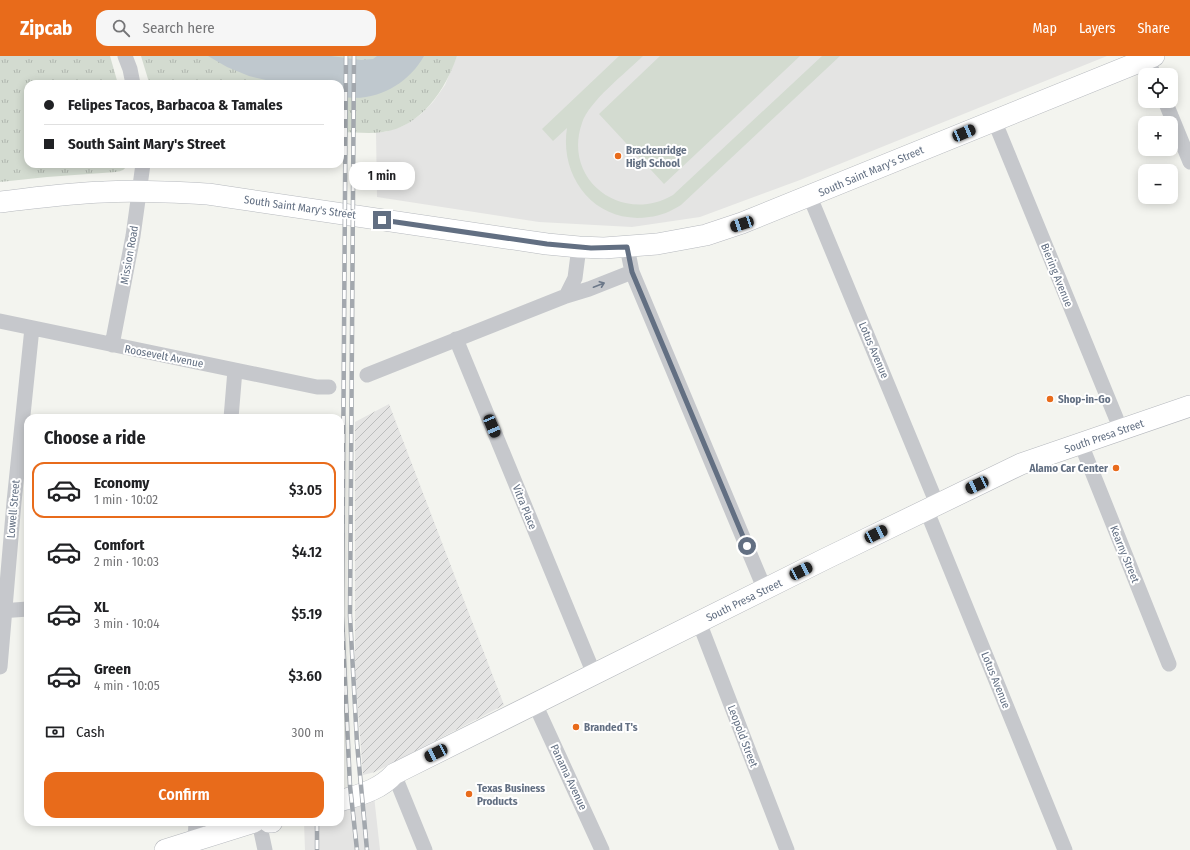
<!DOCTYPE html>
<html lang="en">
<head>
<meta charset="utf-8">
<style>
	body { margin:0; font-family:"Fira Sans Condensed",sans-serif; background:#f6f6f6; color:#202124; height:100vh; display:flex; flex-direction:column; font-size:15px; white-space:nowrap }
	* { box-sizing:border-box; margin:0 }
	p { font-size:13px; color:#757577 }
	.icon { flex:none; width:22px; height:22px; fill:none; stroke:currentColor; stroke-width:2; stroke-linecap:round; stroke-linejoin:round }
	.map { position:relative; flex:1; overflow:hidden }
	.panel { position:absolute; left:24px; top:358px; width:320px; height:412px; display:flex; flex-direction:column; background:#fff; border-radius:12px; box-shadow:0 2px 10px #0003 }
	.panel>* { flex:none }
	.hud { position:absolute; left:24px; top:24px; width:320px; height:88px; border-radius:12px; box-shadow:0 2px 10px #0003; display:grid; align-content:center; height:88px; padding:0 20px; background:#fff }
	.buttons { position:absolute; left:1138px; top:12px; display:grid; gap:8px }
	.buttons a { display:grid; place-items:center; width:40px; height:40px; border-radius:8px; background:#fff; box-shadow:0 2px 10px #0003; font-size:20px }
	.end { position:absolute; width:18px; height:18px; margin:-9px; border:5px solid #626f82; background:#fff; box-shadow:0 0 0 2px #fff }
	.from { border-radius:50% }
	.bubble { position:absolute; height:28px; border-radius:12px; background:#fff; box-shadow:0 2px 10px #0003; font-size:13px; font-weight:600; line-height:28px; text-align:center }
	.car { position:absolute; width:12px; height:24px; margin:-12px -6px; border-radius:5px; box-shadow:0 0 3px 1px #0007; background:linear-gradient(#222 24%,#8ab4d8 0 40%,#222 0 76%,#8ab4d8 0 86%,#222 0) }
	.hud b { display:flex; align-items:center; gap:14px; height:38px; font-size:15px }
	.hud b+b { border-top:1px solid #e0e0e0 }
	.hud i { width:10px; height:10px; background:#202124 }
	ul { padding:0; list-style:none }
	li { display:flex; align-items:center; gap:12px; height:56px; margin:0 8px 6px; padding:0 12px; border:2px solid transparent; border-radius:12px }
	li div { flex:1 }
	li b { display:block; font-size:15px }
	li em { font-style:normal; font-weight:600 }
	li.on { border-color:#e86b1b }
	li>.icon { width:36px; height:36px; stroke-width:1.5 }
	h2 { padding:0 20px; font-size:18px; line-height:48px }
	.pay { display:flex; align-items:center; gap:10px; height:44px; padding:0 20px; font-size:15px }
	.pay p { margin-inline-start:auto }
	.action { display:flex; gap:8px; margin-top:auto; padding:8px 20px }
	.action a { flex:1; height:46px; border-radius:12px; background:#e86b1b; color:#fff; font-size:16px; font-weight:600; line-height:46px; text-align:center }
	header { display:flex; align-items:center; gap:24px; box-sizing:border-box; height:56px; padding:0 20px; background:#e86b1b; color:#fff }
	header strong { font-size:19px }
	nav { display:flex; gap:22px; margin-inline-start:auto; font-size:14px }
	.search { width:280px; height:36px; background:#f6f6f6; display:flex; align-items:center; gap:10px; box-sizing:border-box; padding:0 14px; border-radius:12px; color:#757577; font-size:15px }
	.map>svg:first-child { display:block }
</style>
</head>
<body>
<header>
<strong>Zipcab</strong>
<div class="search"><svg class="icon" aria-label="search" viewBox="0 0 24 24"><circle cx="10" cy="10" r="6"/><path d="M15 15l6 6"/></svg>Search here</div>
<nav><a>Map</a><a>Layers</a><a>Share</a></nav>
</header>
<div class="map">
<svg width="1190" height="794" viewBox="0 0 1190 794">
	<defs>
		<pattern id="industrial-furrows" width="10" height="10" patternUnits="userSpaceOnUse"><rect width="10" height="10" fill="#e4e4e3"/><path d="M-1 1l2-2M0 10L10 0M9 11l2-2" fill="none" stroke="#bcbdbd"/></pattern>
		<pattern id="park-tufts" width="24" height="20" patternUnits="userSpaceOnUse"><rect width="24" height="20" fill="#d3dbd0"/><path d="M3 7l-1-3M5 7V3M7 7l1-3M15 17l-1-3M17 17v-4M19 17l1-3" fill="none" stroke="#afb6ae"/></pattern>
	</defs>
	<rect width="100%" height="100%" fill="#f3f4ef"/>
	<!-- built -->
	<path fill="#e4e4e3" d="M 457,0 L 1107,0 L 800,124 L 700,161 L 632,171 L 539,166 L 377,141 L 376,76 L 385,76 L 403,70 L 420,59 L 433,46 L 445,29 Z
		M 374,740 L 380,794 L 305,794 L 304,766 L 340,766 L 340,752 Z"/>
	<!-- industrial -->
	<path fill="url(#industrial-furrows)" d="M 389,348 L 504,649 L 375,716 L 363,719 L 355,613 L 355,366 Z"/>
	<!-- park -->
	<path fill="url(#park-tufts)" d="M 0,0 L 110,0 L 118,28 L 28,28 L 28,108 L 127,108 C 125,114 122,115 116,116 L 47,121 L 0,126 Z
		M 141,0 L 457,0 C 446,33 421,71 383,76 C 369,78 354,76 340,76 L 340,28 L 152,28 L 148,23 Z"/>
	<!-- garden -->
	<path fill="#d3dbd0" d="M 619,0 L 643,0 C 626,17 589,45 582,67 C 562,124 622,169 673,139 L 822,0 L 840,0 L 681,149 C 671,155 661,160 649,161 C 596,169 559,122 567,72 L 553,85 L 542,73 Z
		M 660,0 L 800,0 L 664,128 L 599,58 Z"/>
	<!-- water -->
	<path fill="#bfc8ce" d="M 208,0 L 331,0 L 361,4 L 373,3 L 377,0 L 424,0 C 408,29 373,48 340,40 L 340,28 L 283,28 L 249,20 L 227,11 Z"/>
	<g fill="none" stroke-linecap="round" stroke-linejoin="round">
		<defs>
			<path id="secondary" d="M 0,146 C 35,142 69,137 104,136 C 139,134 173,136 208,138 L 547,188 L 579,191 L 604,192 L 657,188 L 706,179 L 742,167 L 1154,0
				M 340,745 C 359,739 380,734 394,718 L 825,503 L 1021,408 L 1190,350
				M 269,766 L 272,766
				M 165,794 L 254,766"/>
		</defs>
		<!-- secondary casing -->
		<use href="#secondary" stroke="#b6b9be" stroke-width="22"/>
		<!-- minor -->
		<path stroke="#c6c8cc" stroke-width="15" d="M 125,0 L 130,13 L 133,28
			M 1147,3 L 1154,19
			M 1165,45 L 1190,106
			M 994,64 L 1121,374
			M 810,141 L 937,448
			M 627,191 L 632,216 L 765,534
			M 566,240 L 589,233 L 632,216
			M 0,265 L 317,331 L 329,331
			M 456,283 L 594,618
			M 112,289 L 133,180 L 143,108
			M 367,319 L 566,240 L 575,222 L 579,191
			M 231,362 L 235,314
			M 1081,388 L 1169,608
			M 926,453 L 1065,794
			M 0,555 L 28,553
			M 699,566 L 787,794
			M 0,611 L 14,446 L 32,272
			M 535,648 L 602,794
			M 394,718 L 425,794
			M 259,766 L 265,794
			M 195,785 L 196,766"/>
		<!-- secondary -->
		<use href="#secondary" stroke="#fff" stroke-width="21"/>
		<defs>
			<path id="rail" d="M 346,0 L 342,560 L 350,730 L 357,794
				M 354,0 L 350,560 L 357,687 L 367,794
				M 317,766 L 317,794"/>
		</defs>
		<!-- rail casing -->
		<use href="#rail" stroke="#a3a8ae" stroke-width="4.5"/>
		<!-- rail -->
		<use href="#rail" stroke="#fff" stroke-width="3" stroke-dasharray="9" stroke-linecap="butt"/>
	</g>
	<!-- one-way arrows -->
	<defs><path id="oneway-shaft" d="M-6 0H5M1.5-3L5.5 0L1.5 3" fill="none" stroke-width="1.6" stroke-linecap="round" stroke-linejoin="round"/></defs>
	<use stroke="#6c7889" href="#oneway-shaft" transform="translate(599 229) rotate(-21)"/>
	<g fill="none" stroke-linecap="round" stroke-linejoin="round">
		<!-- route -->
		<path stroke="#626f82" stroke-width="5" d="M 382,164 L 547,188 L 591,192 L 627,191 L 632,216 L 747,490"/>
	</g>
	<!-- markers -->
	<g fill="#e86b1b" stroke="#fff" stroke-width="1.5">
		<circle cx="618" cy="100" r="4"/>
		<circle cx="1050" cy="343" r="4"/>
		<circle cx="1116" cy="412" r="4"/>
		<circle cx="576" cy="671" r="4"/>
		<circle cx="469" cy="738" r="4"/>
	</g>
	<g text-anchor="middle" stroke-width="4" stroke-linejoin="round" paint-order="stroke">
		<!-- poi labels -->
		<g font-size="11" font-weight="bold" fill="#626f82" stroke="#fff" text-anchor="start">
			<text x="626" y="98">Brackenridge<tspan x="626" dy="13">High School</tspan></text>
			<text x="1058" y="347">Shop-in-Go</text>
			<text x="1108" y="416" text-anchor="end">Alamo Car Center</text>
			<text x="584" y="675">Branded T's</text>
			<text x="477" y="736">Texas Business<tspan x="477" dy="13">Products</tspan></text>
		</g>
		<!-- street labels -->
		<g font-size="11" fill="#626f82" stroke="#fff">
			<text transform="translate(871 115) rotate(-23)" y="4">South Saint Mary's Street</text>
			<text transform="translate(300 151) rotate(8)" y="4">South Saint Mary's Street</text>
			<text transform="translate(129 199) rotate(-80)" y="4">Mission Road</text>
			<text transform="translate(1057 219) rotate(68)" y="4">Biering Avenue</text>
			<text transform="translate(874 294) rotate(67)" y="4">Lotus Avenue</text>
			<text transform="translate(164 300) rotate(11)" y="4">Roosevelt Avenue</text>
			<text transform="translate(1104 380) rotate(-19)" y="4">South Presa Street</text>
			<text transform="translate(525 451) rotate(68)" y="4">Vitra Place</text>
			<text transform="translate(13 453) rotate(-85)" y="4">Lowell Street</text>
			<text transform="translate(1125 498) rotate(68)" y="4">Kearny Street</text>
			<text transform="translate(744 544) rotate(-26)" y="4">South Presa Street</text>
			<text transform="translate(996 624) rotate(68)" y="4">Lotus Avenue</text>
			<text transform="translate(743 680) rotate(69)" y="4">Leopold Street</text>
			<text transform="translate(569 721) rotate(65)" y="4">Panama Avenue</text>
		</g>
	</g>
</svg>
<div class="buttons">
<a><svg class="icon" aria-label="locate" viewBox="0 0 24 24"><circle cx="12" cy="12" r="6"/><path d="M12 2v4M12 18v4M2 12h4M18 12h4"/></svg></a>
<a>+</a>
<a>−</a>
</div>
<i class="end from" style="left:747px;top:490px"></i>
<i class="end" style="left:382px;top:164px"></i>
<div class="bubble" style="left:349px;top:106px;width:66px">1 min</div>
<i class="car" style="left:964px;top:77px;rotate:67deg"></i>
<i class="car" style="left:742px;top:168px;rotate:252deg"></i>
<i class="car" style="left:492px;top:370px;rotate:157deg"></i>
<i class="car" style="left:977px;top:429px;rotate:245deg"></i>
<i class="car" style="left:876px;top:478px;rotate:64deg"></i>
<i class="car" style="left:801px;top:515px;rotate:63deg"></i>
<i class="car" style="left:436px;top:697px;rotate:244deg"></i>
<div class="hud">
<b><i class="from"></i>Felipes Tacos, Barbacoa &amp; Tamales</b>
<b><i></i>South Saint Mary's Street</b>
</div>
<section class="panel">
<h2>Choose a ride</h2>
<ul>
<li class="on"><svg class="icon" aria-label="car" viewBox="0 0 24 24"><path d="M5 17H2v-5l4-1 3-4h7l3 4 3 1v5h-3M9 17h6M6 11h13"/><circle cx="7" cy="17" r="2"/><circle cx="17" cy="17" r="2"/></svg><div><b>Economy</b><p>1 min · 10:02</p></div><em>$3.05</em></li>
<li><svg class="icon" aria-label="car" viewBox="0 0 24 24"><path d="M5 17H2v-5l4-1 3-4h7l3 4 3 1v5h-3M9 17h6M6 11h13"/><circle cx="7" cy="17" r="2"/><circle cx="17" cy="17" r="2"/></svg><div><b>Comfort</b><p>2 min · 10:03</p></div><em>$4.12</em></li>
<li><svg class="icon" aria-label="car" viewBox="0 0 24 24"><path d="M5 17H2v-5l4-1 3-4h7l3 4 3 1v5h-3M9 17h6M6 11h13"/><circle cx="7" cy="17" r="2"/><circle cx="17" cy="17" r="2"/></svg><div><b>XL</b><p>3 min · 10:04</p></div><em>$5.19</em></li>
<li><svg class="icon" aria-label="car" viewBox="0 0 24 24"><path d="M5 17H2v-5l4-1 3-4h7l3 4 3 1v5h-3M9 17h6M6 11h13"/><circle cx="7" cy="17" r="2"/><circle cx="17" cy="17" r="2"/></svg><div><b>Green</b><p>4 min · 10:05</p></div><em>$3.60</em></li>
</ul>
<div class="pay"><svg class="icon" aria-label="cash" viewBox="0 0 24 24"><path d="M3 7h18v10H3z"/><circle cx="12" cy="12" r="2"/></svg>Cash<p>300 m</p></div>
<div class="action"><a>Confirm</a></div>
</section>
</div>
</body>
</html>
